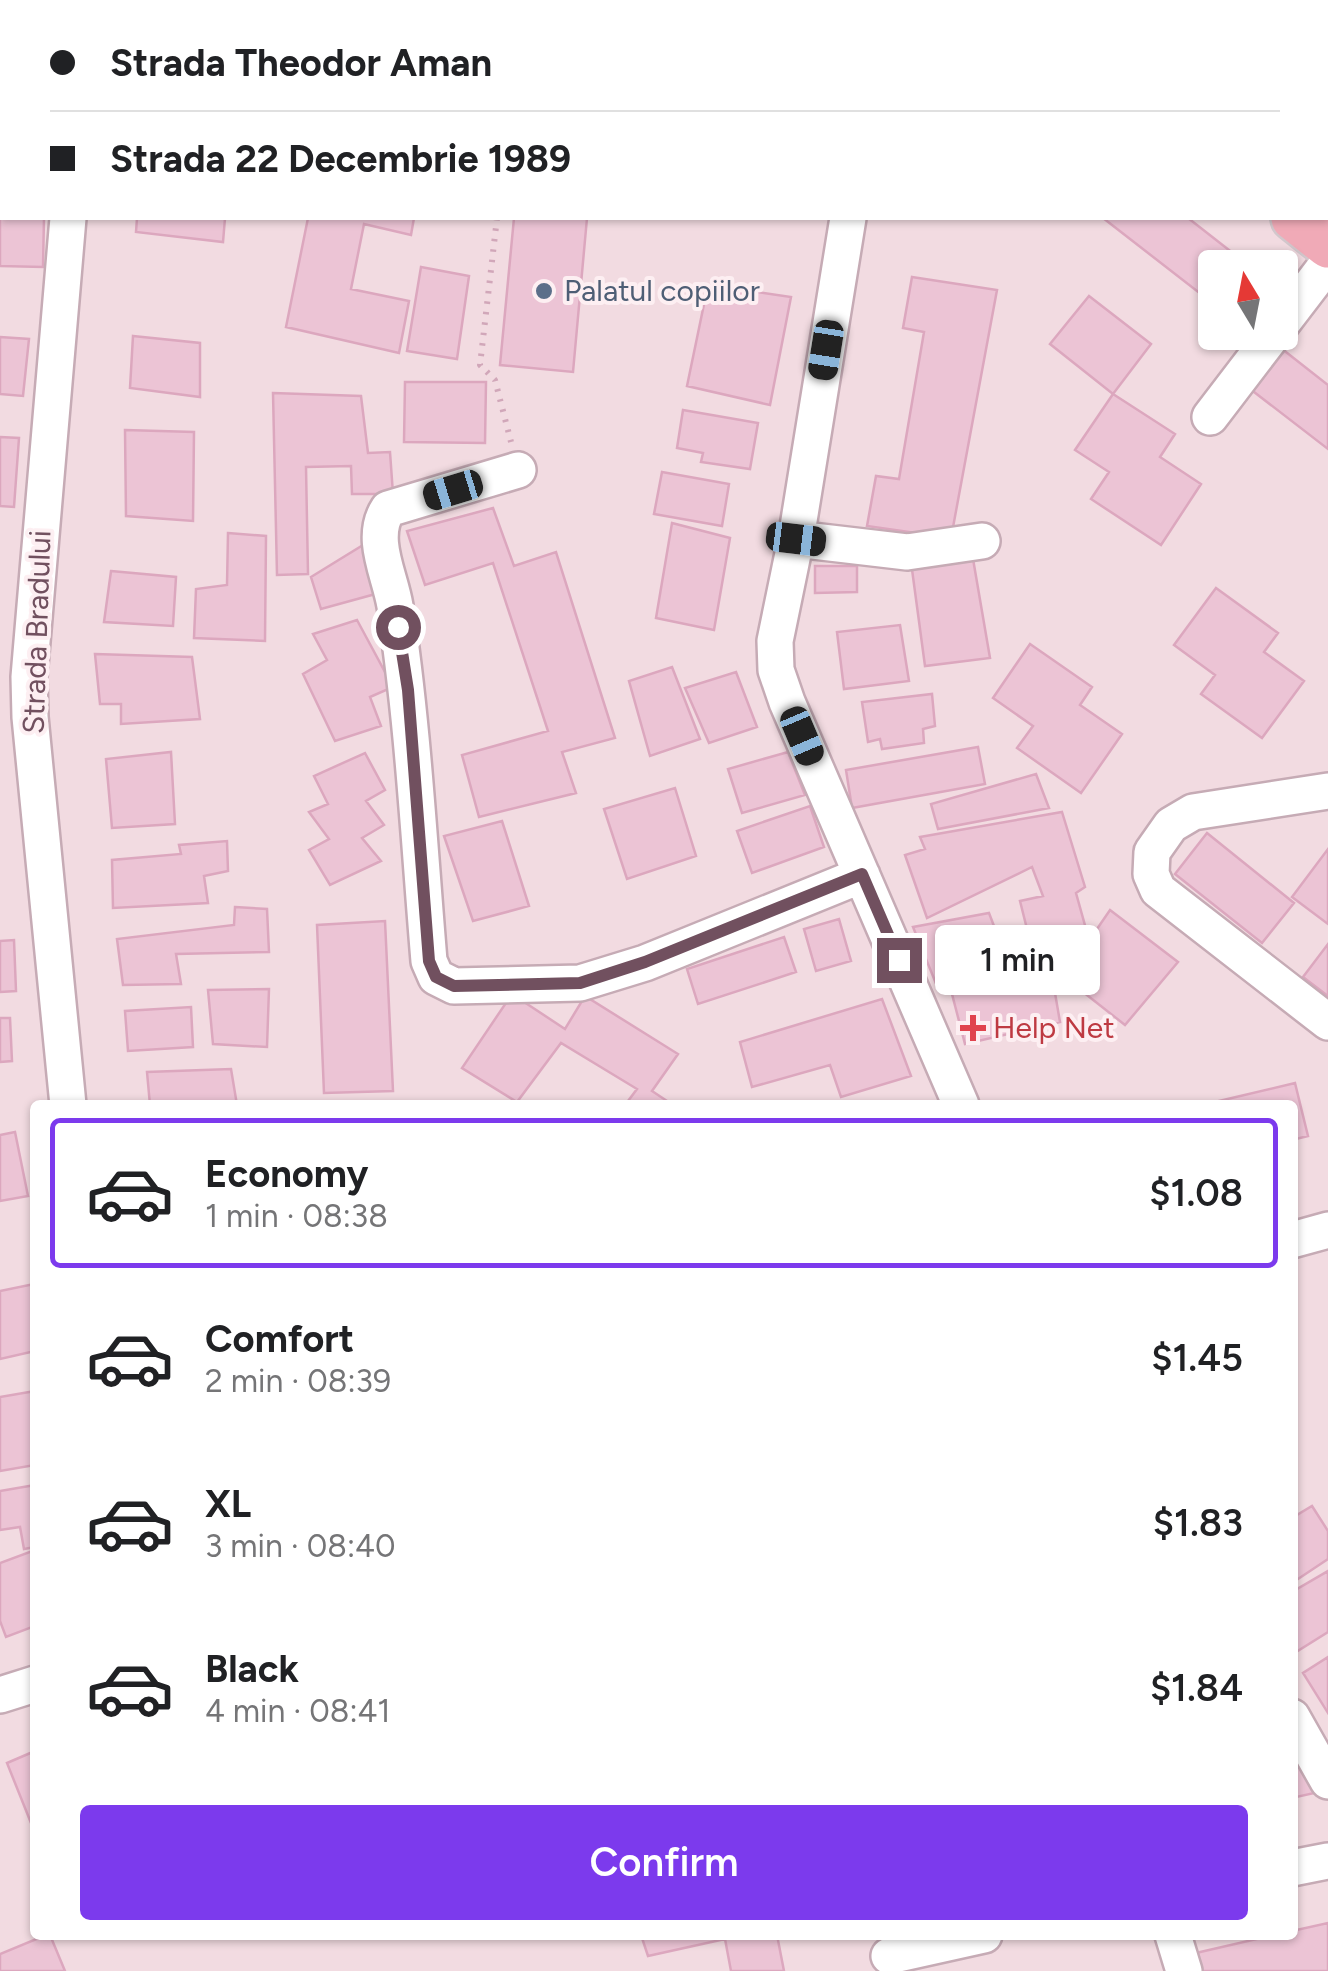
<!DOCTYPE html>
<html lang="en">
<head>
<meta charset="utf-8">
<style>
	body { margin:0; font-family:Figtree,sans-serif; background:#f6f6f6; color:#202124; height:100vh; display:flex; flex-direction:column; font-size:38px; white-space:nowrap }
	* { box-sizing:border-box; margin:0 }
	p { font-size:32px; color:#757577 }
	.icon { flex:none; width:55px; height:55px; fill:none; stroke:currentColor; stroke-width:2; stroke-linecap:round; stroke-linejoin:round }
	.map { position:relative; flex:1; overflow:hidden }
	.sheet { position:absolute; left:30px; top:1100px; width:1268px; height:840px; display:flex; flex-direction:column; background:#fff; border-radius:10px; box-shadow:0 2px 8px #0004 }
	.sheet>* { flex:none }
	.hud { position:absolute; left:0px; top:0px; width:1330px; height:220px; box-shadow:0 2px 8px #0004; display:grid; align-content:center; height:220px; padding:0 50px; background:#fff }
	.needle { width:65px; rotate:350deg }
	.controls { position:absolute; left:1198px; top:250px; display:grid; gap:20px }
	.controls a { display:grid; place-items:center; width:100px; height:100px; border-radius:10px; background:#fff; box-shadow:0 2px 8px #0004; font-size:50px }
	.end { position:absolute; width:45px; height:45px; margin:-22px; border:12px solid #71505f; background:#fff; box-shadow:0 0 0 5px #fff }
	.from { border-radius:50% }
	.bubble { position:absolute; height:70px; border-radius:10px; background:#fff; box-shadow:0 2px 8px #0004; font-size:32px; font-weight:600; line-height:70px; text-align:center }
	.car { position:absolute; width:30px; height:60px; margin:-30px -15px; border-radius:12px; box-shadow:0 0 8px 2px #0007; background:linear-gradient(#222 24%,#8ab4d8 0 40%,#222 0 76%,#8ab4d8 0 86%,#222 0) }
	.hud b { display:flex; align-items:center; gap:35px; height:95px; font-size:38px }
	.hud b+b { border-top:2px solid #e0e0e0 }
	.hud i { width:25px; height:25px; background:#202124 }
	ul { padding:18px 0 0; list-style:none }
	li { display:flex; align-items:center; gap:30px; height:150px; margin:0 20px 15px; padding:0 30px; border:5px solid transparent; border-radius:10px }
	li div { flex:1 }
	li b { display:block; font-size:38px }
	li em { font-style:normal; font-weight:600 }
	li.active { border-color:#7c3aed }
	li>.icon { width:90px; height:90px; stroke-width:1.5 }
	.primary-button { display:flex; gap:20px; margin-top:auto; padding:20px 50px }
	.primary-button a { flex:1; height:115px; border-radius:10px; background:#7c3aed; color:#fff; font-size:40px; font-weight:600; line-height:115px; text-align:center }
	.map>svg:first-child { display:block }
</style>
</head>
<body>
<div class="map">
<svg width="1328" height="1971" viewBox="0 0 1328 1971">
	<rect width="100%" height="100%" fill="#fae9ec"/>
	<!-- residential -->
	<path fill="#f2dbe1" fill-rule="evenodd" d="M 0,0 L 1328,0 L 1328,1971 L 0,1971 ZM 2,2 L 1328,2 L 1328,218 L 2,218 ZM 1215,268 L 1280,268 L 1280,332 L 1215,332 ZM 35,1105 L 1292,1105 L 1292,1935 L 35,1935 Z"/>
	<!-- green -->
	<path fill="#e6dfc9" d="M 400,0 L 849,0 L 847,2 L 399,2 Z"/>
	<!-- building -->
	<path fill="#ecc4d5" stroke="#dca7be" stroke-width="2.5" d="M 0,92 L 2,93 L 2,218 L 44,218 L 43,267 L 0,266 Z
		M 137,218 L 225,218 L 223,242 L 136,232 Z
		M 308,218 L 414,218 L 411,235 L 364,224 L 351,289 L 409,301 L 399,353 L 286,327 Z
		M 514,218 L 587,218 L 573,372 L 500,365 Z
		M 1103,218 L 1188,218 L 1252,268 L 1215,268 L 1215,305 Z
		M 421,267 L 469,276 L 457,359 L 407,351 Z
		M 912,277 L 997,290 L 951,538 L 867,526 L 876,476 L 899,479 L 924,332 L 903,328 Z
		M 708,285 L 791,297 L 770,405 L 687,386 Z
		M 1089,296 L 1151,344 L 1113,394 L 1050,344 Z
		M 133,336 L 200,343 L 200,397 L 130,388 Z
		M 0,337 L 29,339 L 23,396 L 0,394 Z
		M 1277,345 L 1328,385 L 1328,449 L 1245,385 Z
		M 405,382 L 486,382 L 485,443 L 404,442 Z
		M 273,393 L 361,396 L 368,453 L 390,452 L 393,494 L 352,494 L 351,466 L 306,467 L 308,574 L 277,575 Z
		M 1113,394 L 1175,434 L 1160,457 L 1201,484 L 1161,545 L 1091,499 L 1109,472 L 1075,450 Z
		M 683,410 L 758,423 L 750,469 L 701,462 L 703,453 L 677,448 Z
		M 125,430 L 194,432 L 193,521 L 126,516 Z
		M 0,437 L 19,438 L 14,507 L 0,506 Z
		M 662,472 L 729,484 L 722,526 L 654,514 Z
		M 493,508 L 514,566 L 556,552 L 615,738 L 562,752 L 576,793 L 479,817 L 462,755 L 548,731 L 493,563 L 425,585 L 407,531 Z
		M 672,523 L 730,538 L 714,630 L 656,618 Z
		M 228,533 L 266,536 L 265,641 L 194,638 L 196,589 L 227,585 Z
		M 368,542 L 379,593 L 321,609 L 311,577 Z
		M 972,553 L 990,658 L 925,666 L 911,562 Z
		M 815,566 L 857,566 L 857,592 L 815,593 Z
		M 111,571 L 176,577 L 173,626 L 104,622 Z
		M 1216,588 L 1278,633 L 1264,652 L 1304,681 L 1262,738 L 1201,694 L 1215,675 L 1174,645 Z
		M 357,620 L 393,687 L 370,697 L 381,726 L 335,741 L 303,674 L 327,660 L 313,634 Z
		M 900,625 L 909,681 L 844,689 L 837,632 Z
		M 1030,644 L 1092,687 L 1080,705 L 1122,734 L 1081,793 L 1017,748 L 1033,726 L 993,698 Z
		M 95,654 L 192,657 L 200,719 L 121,724 L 121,704 L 100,704 Z
		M 672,667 L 700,739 L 650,756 L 629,681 Z
		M 736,672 L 757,727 L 709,743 L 685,688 Z
		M 932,694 L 935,726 L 923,729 L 924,743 L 882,749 L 880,739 L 868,742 L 862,702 Z
		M 978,747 L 985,784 L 852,808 L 846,770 Z
		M 171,752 L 175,824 L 112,828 L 106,759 Z
		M 788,752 L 805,795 L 742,813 L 728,769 Z
		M 365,753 L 385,790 L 366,801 L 384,825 L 362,838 L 381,861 L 330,885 L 309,850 L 329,839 L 309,812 L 328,804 L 314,776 Z
		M 1036,774 L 1049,808 L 938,829 L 931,804 Z
		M 675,788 L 696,856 L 627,879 L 604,809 Z
		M 810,806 L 824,847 L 752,873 L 737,831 Z
		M 1062,812 L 1085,887 L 1076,893 L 1086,929 L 1031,945 L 1020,901 L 1043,896 L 1032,867 L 927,918 L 905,855 L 925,849 L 920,837 Z
		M 502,821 L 529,906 L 473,921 L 444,836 Z
		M 1207,833 L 1294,903 L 1262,943 L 1175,874 Z
		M 227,841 L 228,871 L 204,876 L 208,903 L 113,908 L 112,860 L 181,854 L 179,845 Z
		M 1328,849 L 1328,924 L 1292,897 Z
		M 235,907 L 267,909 L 269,952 L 176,954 L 181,984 L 123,985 L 117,939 L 234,925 Z
		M 1110,910 L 1178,962 L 1125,1025 L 1064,977 Z
		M 989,913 L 1010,968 L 939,991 L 913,927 Z
		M 839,919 L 851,961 L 816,971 L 804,929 Z
		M 385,921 L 393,1091 L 324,1093 L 317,925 Z
		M 784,937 L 796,972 L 698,1004 L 687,969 Z
		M 14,940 L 16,991 L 0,992 L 0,941 Z
		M 1328,944 L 1328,996 L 1303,977 Z
		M 1050,964 L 1060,1022 L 965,1044 L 952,994 Z
		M 269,989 L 267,1047 L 213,1044 L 208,990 Z
		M 512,994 L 565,1029 L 585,996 L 678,1054 L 652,1091 L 673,1105 L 625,1105 L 637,1089 L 561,1043 L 517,1102 L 462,1068 Z
		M 882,999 L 911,1076 L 841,1097 L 830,1065 L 752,1087 L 740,1042 Z
		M 191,1007 L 193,1047 L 128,1051 L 125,1011 Z
		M 0,1018 L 10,1018 L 12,1061 L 0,1062 Z
		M 231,1069 L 237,1105 L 150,1105 L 147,1072 Z
		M 1295,1083 L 1308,1136 L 1292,1140 L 1292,1105 L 1202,1105 Z
		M 15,1132 L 28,1196 L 0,1201 L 0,1135 Z
		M 34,1284 L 35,1351 L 0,1359 L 0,1291 Z
		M 35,1391 L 35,1465 L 0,1471 L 0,1397 Z
		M 35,1485 L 35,1547 L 24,1549 L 20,1527 L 0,1530 L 0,1491 Z
		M 1312,1506 L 1328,1531 L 1328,1559 L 1292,1583 L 1292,1518 Z
		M 35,1550 L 35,1626 L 6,1637 L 0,1621 L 0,1563 Z
		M 1328,1571 L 1328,1632 L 1296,1652 L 1292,1646 L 1292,1592 Z
		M 1328,1657 L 1328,1713 L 1303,1673 Z
		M 1292,1740 L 1319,1792 L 1292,1798 Z
		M 35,1751 L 35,1833 L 7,1763 Z
		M 1328,1923 L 1328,1971 L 1201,1971 L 1196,1953 L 1274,1935 L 1292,1935 L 1292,1931 Z
		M 46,1935 L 50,1935 L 65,1971 L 0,1971 L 0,1954 Z
		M 641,1935 L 777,1935 L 784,1971 L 731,1971 L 725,1939 L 648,1956 Z"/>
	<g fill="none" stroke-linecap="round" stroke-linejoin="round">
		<defs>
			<path id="minor" d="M 217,2 L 217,0
				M 891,2 L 892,0
				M 0,36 L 2,36
				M 68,218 L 29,677 L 30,717 L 68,1105
				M 848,218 L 796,539 L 775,641 L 776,670 L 787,702 L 961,1105
				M 1280,326 L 1328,263
				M 1210,417 L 1275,332
				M 518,470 L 388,509 C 369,538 390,575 395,606 C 413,723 419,842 429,961 L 436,977 L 454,986 L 580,983 L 645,963 L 862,875
				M 796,539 L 907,552 L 982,541
				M 1328,791 L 1193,812 L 1171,825 L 1152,852 L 1151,874 L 1158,890 L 1328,1022
				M 1292,1240 L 1328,1230
				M 0,1695 L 35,1684
				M 1292,1717 L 1328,1781
				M 1292,1868 L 1328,1861
				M 1173,1935 L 1184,1971
				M 889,1956 L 984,1935"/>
			<path id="major" d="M 1025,0 L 1028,2
				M 1294,218 L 1328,245"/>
		</defs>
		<!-- minor casing -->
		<use href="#minor" stroke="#c6abb5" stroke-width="40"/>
		<!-- major casing -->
		<use href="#major" stroke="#d2c7cc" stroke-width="50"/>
		<!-- path -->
		<path stroke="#d1a7b9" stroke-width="6" stroke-dasharray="2.5 8" stroke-linecap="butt" d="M 489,0 L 490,2
			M 776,0 L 776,2
			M 575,2 L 577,0
			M 663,2 L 664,0
			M 497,218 L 480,365 L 495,380 L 511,442"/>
		<!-- minor -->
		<use href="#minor" stroke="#fff" stroke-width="35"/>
		<!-- major -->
		<use href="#major" stroke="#f0aab7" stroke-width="45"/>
	</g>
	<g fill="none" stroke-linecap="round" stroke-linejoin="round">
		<!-- route -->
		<path stroke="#71505f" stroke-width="12" d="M 398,627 L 408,690 L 429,961 L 436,977 L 454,986 L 580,983 L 645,962 L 862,874 L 899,960"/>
	</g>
	<!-- markers -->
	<circle fill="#5c6f8a" stroke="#fdeff2" stroke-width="4" cx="544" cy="291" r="10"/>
	<path fill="#e0444e" stroke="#fdeff2" stroke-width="4" d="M968 1013h10v10h10v10h-10v10h-10v-10h-10v-10h10z"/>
	<g text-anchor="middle" stroke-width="8" stroke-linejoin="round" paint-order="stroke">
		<!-- service labels -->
		<g font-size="30" fill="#4e5e75" stroke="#fdeff2" text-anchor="start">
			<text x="564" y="301">Palatul copiilor</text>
		</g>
		<!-- street labels -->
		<g font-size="30" fill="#71505f" stroke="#fdeff2">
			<text transform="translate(37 632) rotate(-88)" y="10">Strada Bradului</text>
		</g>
		<!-- health labels -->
		<g font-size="30" fill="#be3a42" stroke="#fdeff2" text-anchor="start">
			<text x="993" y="1038">Help Net</text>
		</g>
	</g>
</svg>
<div class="controls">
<a><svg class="needle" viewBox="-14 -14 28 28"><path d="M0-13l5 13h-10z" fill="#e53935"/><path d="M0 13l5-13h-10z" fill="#757577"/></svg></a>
</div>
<i class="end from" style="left:398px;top:627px"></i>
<i class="end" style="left:899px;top:960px"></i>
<div class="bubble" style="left:935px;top:925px;width:165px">1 min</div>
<i class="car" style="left:826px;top:350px;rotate:189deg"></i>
<i class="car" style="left:453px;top:490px;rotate:253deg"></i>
<i class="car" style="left:796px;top:539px;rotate:97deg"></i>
<i class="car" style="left:802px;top:736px;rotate:157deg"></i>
<div class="hud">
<b><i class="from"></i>Strada Theodor Aman</b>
<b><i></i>Strada 22 Decembrie 1989</b>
</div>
<section class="sheet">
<ul>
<li class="active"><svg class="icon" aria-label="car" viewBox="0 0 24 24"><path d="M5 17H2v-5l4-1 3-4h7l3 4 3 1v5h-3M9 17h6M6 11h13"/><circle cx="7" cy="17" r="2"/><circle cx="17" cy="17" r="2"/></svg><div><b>Economy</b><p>1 min · 08:38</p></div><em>$1.08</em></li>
<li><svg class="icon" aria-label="car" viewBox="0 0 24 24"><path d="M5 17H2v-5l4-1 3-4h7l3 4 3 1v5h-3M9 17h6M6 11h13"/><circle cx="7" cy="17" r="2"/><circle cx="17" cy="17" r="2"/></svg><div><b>Comfort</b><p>2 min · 08:39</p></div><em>$1.45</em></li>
<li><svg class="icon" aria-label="car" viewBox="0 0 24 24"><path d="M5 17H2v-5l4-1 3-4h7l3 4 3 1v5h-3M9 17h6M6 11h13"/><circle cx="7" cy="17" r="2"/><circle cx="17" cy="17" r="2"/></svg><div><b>XL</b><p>3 min · 08:40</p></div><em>$1.83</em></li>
<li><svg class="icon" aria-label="car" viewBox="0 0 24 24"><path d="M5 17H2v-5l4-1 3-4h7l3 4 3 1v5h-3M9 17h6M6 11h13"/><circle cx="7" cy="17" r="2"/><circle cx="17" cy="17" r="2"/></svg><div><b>Black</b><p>4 min · 08:41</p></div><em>$1.84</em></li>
</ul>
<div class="primary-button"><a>Confirm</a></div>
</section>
</div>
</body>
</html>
